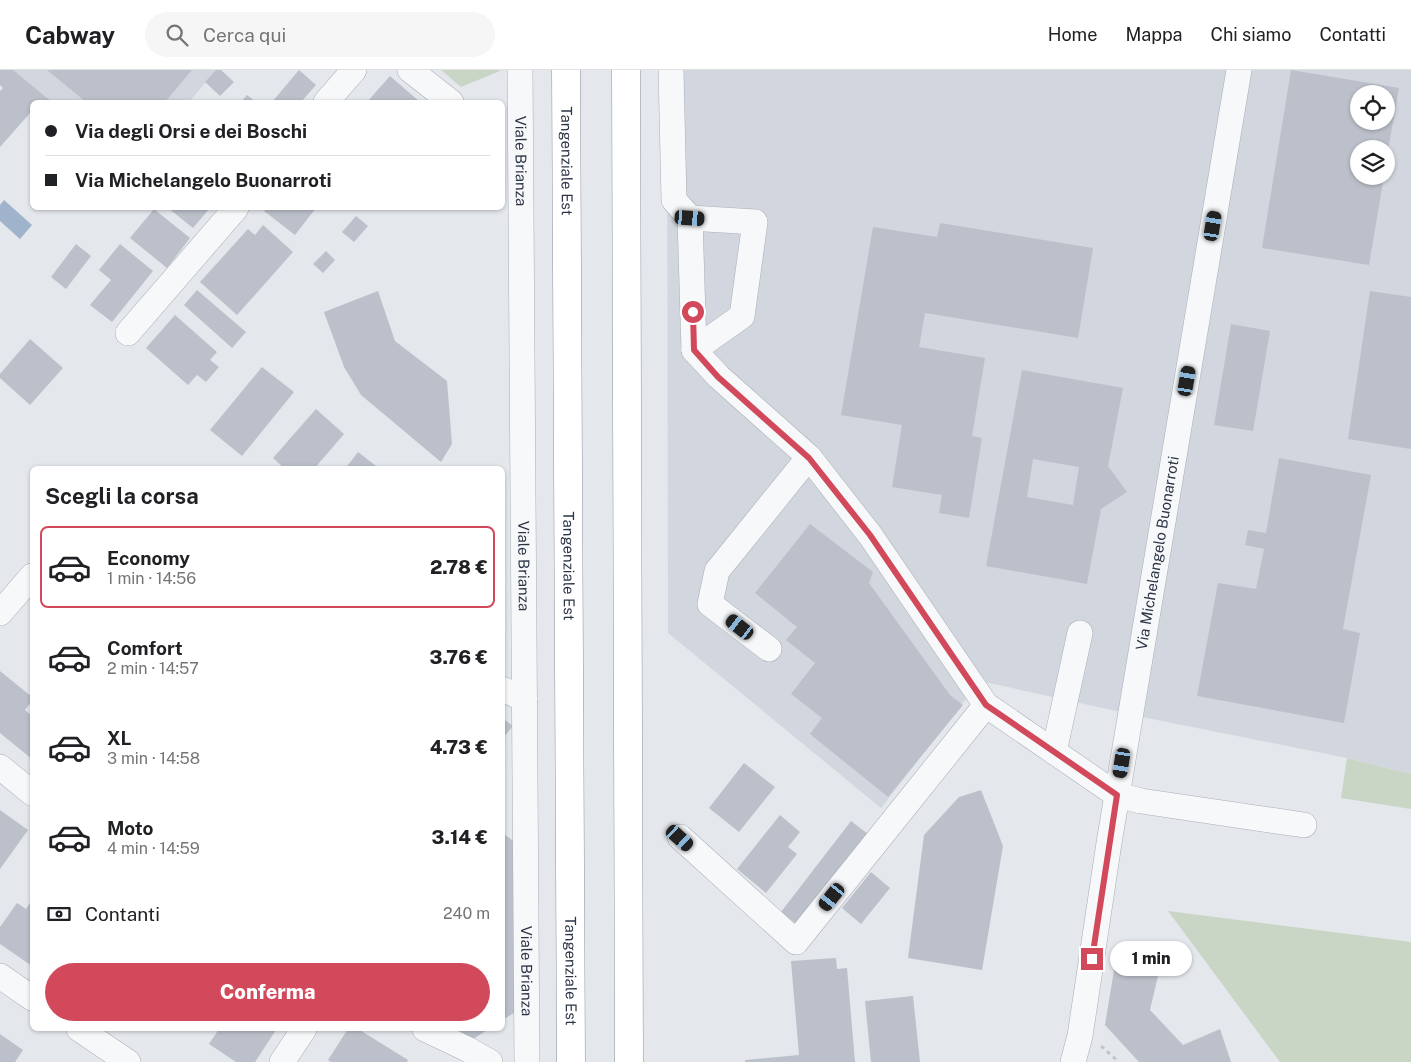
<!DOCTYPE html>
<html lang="it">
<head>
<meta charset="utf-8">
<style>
	body { margin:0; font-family:"Public Sans",sans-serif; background:#f6f6f6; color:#202124; height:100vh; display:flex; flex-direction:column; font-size:19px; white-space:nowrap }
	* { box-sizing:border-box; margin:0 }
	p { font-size:16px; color:#757577 }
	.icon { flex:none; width:28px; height:28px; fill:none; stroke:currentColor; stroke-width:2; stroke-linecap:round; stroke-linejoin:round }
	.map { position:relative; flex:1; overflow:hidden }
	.side { position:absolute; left:30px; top:396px; width:475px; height:565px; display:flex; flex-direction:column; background:#fff; border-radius:8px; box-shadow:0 1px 4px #0004 }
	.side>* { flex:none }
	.guide { position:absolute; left:30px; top:30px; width:475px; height:110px; border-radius:8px; box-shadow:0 1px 4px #0004; display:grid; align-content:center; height:110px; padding:0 15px; background:#fff }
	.buttons { position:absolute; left:1350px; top:15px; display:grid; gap:10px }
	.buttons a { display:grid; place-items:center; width:45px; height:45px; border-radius:50%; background:#fff; box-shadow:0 1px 4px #0004; font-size:25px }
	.end { position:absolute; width:22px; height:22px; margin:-11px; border:6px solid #d1495b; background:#fff; box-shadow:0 0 0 2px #fff }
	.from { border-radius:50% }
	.bubble { position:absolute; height:35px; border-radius:18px; background:#fff; box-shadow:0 1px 4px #0004; font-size:16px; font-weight:800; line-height:35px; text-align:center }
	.car { position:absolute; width:15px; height:30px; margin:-15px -8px; border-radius:6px; box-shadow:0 0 4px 1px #0007; background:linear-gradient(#222 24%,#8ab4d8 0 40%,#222 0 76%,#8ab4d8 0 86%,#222 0) }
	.guide b { display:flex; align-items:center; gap:18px; height:48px; font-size:19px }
	.guide b+b { border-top:1px solid #e0e0e0 }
	.guide i { width:12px; height:12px; background:#202124 }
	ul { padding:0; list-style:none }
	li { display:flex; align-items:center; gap:15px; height:82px; margin:0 10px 8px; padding:0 5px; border:2px solid transparent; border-radius:8px }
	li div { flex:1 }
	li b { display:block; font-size:19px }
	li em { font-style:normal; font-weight:800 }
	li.current { border-color:#d1495b }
	li>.icon { width:45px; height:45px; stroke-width:1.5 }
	h2 { padding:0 15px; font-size:22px; line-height:60px }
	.pay { display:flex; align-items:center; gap:12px; height:55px; padding:0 15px; font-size:19px }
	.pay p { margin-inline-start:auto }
	.action { display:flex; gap:10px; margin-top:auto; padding:10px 15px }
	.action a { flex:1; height:58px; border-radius:30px; background:#d1495b; color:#fff; font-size:20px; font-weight:800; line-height:58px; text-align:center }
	header { display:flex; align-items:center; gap:30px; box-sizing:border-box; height:70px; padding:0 25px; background:#fff; border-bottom:1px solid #e0e0e0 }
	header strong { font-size:24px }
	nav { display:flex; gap:28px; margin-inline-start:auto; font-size:18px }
	.search { width:350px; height:45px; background:#f6f6f6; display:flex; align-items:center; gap:12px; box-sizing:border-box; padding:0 18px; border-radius:28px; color:#757577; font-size:19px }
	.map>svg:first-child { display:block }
</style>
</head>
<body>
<header>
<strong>Cabway</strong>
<div class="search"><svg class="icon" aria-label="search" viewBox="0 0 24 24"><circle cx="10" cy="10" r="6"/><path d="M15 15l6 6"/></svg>Cerca qui</div>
<nav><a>Home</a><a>Mappa</a><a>Chi siamo</a><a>Contatti</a></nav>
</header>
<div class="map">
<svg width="1411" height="992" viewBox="0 0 1411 992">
	<rect width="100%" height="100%" fill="#e4e7ec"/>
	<!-- built -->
	<path fill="#d2d6de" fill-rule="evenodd" d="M 0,0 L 216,0 L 189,32 L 32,32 L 32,43 L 0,15 Z
		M 667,0 L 1411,0 L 1411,704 L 1347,688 L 1157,650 L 980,611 L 881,738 L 668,563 ZM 1359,24 L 1386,24 L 1386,51 L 1359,51 ZM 1359,79 L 1386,79 L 1386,106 L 1359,106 Z"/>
	<!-- green -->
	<path fill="#c9d6c5" d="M 441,0 L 500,0 L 500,1 L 461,17 Z
		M 1347,688 L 1411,704 L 1411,739 L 1341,728 Z
		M 1168,841 L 1411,872 L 1411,992 L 1280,992 Z"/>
	<!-- water -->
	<path fill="#9fb4cc" d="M 4,130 L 32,155 L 20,169 L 0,151 L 0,135 Z"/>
	<!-- building -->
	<path fill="#bbc0ca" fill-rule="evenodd" d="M 0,0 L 13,0 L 52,32 L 32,32 L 32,43 L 31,42 L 0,77 L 0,21 L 3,18 L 0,15 Z
		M 47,0 L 192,0 L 165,32 L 86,32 Z
		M 216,0 L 221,0 L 234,12 L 220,26 L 205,12 Z
		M 299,0 L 316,15 L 301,32 L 272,32 Z
		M 1291,0 L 1399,18 L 1387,86 L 1386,86 L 1386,79 L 1359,79 L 1359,106 L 1384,106 L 1369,195 L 1262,178 ZM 1359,24 L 1386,24 L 1386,51 L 1359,51 Z
		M 390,6 L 420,32 L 367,32 Z
		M 247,25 L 256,32 L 241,32 Z
		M 168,138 L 210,138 L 193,158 Z
		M 267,138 L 316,138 L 295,165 L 264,141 Z
		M 154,139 L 190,168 L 167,198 L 130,168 Z
		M 356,146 L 368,156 L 354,172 L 342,162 Z
		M 940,153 L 1093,178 L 1078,268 L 925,243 L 919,277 L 985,288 L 972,366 L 982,368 L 969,448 L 939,443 L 942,425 L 892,417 L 902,355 L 841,345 L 873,157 L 937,167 Z
		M 263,155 L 293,182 L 237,245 L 200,212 L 248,159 L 255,165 Z
		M 76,174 L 91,186 L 66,219 L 51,207 Z
		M 120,174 L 153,201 L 112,252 L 90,235 L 111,210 L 99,200 Z
		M 326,181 L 335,190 L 323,203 L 313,194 Z
		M 197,220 L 246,262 L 232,278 L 184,235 Z
		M 378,221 L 395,271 L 447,311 L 452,374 L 441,392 L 361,325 L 344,297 L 324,242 Z
		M 1370,221 L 1411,227 L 1411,379 L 1348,369 Z
		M 175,245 L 217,282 L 210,290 L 219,297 L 206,312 L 197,305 L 188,315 L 146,278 Z
		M 1231,254 L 1270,261 L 1253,361 L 1214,355 Z
		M 30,269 L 63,298 L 30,335 L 0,308 L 0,304 Z
		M 262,297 L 294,322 L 242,386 L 210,360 Z
		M 1022,300 L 1123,318 L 1108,396 L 1127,422 L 1101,439 L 1087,514 L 986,496 ZM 1033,389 L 1079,397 L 1073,435 L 1027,427 Z
		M 316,339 L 344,364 L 314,399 L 285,399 L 273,388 Z
		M 358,382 L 380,399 L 345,399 Z
		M 1279,388 L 1371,405 L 1343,559 L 1360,563 L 1344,653 L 1197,626 L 1218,513 L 1256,519 L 1264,479 L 1245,475 L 1248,460 L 1266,463 Z
		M 810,454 L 873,502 L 869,513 L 950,625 L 963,635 L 888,727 L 810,664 L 822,648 L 791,624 L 815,593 L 786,570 L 797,557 L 755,523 Z
		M 0,601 L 32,627 L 32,631 L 25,640 L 32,646 L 32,689 L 0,663 Z
		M 502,648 L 513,656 L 502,669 Z
		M 744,693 L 775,717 L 739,762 L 709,738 Z
		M 981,720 L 1003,776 L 982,900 L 908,888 L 924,765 L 959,727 Z
		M 0,740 L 28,760 L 0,799 Z
		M 780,745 L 800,762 L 788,777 L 797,784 L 766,823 L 737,799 Z
		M 851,751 L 868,764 L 798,855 L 781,842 Z
		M 504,764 L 516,773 L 514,943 L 502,950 L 502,766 Z
		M 871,802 L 890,818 L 861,854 L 842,838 Z
		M 32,830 L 32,896 L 0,874 L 0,857 L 17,833 L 26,839 Z
		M 836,888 L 837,899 L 847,898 L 855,992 L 745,992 L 745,990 L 799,985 L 791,891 Z
		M 1116,888 L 1161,893 L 1150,940 L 1183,975 L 1220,959 L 1231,992 L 1139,992 L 1105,955 Z
		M 913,926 L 920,992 L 871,992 L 865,931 Z
		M 219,959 L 275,959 L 276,960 L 255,992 L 236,992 L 209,974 Z
		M 348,959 L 358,959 L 408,990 L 407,992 L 331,992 L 328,990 Z
		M 454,959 L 489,959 L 473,969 Z
		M 0,964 L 23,980 L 15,992 L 0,992 Z"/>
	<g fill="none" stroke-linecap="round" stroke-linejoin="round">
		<defs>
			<g id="minor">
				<path d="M 410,0 L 451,32"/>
				<path id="s1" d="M 520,0 L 527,992"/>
				<path d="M 671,0 L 674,130 L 690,148 L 694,280 L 719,307 L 809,387 L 870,465 L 986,635 L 1117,725 L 1141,731 L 1304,755"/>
				<path d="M 326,32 L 354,0"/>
				<path d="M 690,148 L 755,152 L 742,246 L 694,280"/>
				<path d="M 128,263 L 236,138"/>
				<path d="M 0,543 L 32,506"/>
				<path d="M 769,579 L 710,534 L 717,501 L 809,387"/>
				<path d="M 502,619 L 525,629"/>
				<path d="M 1054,682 L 1080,563"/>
				<path d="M 0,697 L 32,723"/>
				<path d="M 680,767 L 796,872 L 986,635"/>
				<path d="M 0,906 L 32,928"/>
				<path d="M 79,959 L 128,992"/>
				<path d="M 425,959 L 467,979 L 490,992"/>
				<path d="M 282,992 L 304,959"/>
				<path id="s2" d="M 1073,992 L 1080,966 L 1109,773 L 1239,0"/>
			</g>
			<g id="highway">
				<path id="s3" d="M 566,0 L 571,992"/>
				<path d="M 626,0 L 629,992"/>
			</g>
		</defs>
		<!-- minor casing -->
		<use href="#minor" stroke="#a9aeb7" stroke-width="26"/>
		<!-- highway casing -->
		<use href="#highway" stroke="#8b94a3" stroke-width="29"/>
		<!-- path -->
		<path stroke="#c2c5cb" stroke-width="3" stroke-dasharray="4 4" stroke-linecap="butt" d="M 1101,976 L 1119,992"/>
		<!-- minor -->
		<use href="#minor" stroke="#f7f8fa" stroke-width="25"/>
		<!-- highway -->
		<use href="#highway" stroke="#fff" stroke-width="28"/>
	</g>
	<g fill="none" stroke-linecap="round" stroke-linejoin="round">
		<!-- route -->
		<path stroke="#d1495b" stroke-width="6" d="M 693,242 L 694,280 L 718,307 L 809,388 L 870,465 L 986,635 L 1117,725 L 1092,889"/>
	</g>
	<g text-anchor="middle" stroke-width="4" stroke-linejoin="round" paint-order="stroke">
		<!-- street labels -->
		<g font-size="15" fill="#2b3445" stroke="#f4f6f9">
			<text dy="5" stroke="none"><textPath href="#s1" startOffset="91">Viale Brianza</textPath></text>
			<text dy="5" stroke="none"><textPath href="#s3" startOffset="91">Tangenziale Est</textPath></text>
			<text dy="5" stroke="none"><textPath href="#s2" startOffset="516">Via Michelangelo Buonarroti</textPath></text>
			<text dy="5" stroke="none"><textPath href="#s1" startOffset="496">Viale Brianza</textPath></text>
			<text dy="5" stroke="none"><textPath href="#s3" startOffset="496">Tangenziale Est</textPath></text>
			<text dy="5" stroke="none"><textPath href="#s1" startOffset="901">Viale Brianza</textPath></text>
			<text dy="5" stroke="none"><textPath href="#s3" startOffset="901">Tangenziale Est</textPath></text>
		</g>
	</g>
</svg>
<div class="buttons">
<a><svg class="icon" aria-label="locate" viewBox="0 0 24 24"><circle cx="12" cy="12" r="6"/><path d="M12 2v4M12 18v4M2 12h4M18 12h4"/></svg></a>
<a><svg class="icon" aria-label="layers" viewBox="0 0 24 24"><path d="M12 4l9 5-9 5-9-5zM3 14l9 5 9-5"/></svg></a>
</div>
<i class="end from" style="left:693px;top:242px"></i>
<i class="end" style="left:1092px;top:889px"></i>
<div class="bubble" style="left:1110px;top:871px;width:82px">1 min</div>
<i class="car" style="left:690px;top:148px;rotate:94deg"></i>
<i class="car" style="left:1213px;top:156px;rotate:9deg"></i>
<i class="car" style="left:1187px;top:311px;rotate:10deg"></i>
<i class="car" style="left:740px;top:557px;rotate:308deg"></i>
<i class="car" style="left:1122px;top:693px;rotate:189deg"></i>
<i class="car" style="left:680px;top:768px;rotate:132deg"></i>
<i class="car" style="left:832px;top:827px;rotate:219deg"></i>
<div class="guide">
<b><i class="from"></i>Via degli Orsi e dei Boschi</b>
<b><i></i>Via Michelangelo Buonarroti</b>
</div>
<section class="side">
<h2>Scegli la corsa</h2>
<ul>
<li class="current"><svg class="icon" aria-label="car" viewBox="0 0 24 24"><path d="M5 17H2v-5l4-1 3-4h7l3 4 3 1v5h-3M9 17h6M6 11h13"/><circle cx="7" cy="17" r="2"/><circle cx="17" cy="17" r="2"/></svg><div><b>Economy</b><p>1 min · 14:56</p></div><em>2.78 €</em></li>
<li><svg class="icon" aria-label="car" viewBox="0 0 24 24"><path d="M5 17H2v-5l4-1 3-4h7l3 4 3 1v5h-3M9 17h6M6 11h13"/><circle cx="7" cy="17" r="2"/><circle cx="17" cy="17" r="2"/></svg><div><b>Comfort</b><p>2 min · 14:57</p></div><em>3.76 €</em></li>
<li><svg class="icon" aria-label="car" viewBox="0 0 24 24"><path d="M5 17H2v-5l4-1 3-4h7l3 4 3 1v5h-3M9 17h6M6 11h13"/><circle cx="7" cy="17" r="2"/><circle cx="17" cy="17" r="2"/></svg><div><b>XL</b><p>3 min · 14:58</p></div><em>4.73 €</em></li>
<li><svg class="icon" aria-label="car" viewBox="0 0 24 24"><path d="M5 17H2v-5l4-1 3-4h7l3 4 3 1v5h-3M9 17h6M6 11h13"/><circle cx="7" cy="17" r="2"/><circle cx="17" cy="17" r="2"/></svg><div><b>Moto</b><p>4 min · 14:59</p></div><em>3.14 €</em></li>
</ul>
<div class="pay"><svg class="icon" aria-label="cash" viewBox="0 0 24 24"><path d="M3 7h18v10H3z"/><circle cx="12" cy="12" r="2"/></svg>Contanti<p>240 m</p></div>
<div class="action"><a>Conferma</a></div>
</section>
</div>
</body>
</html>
